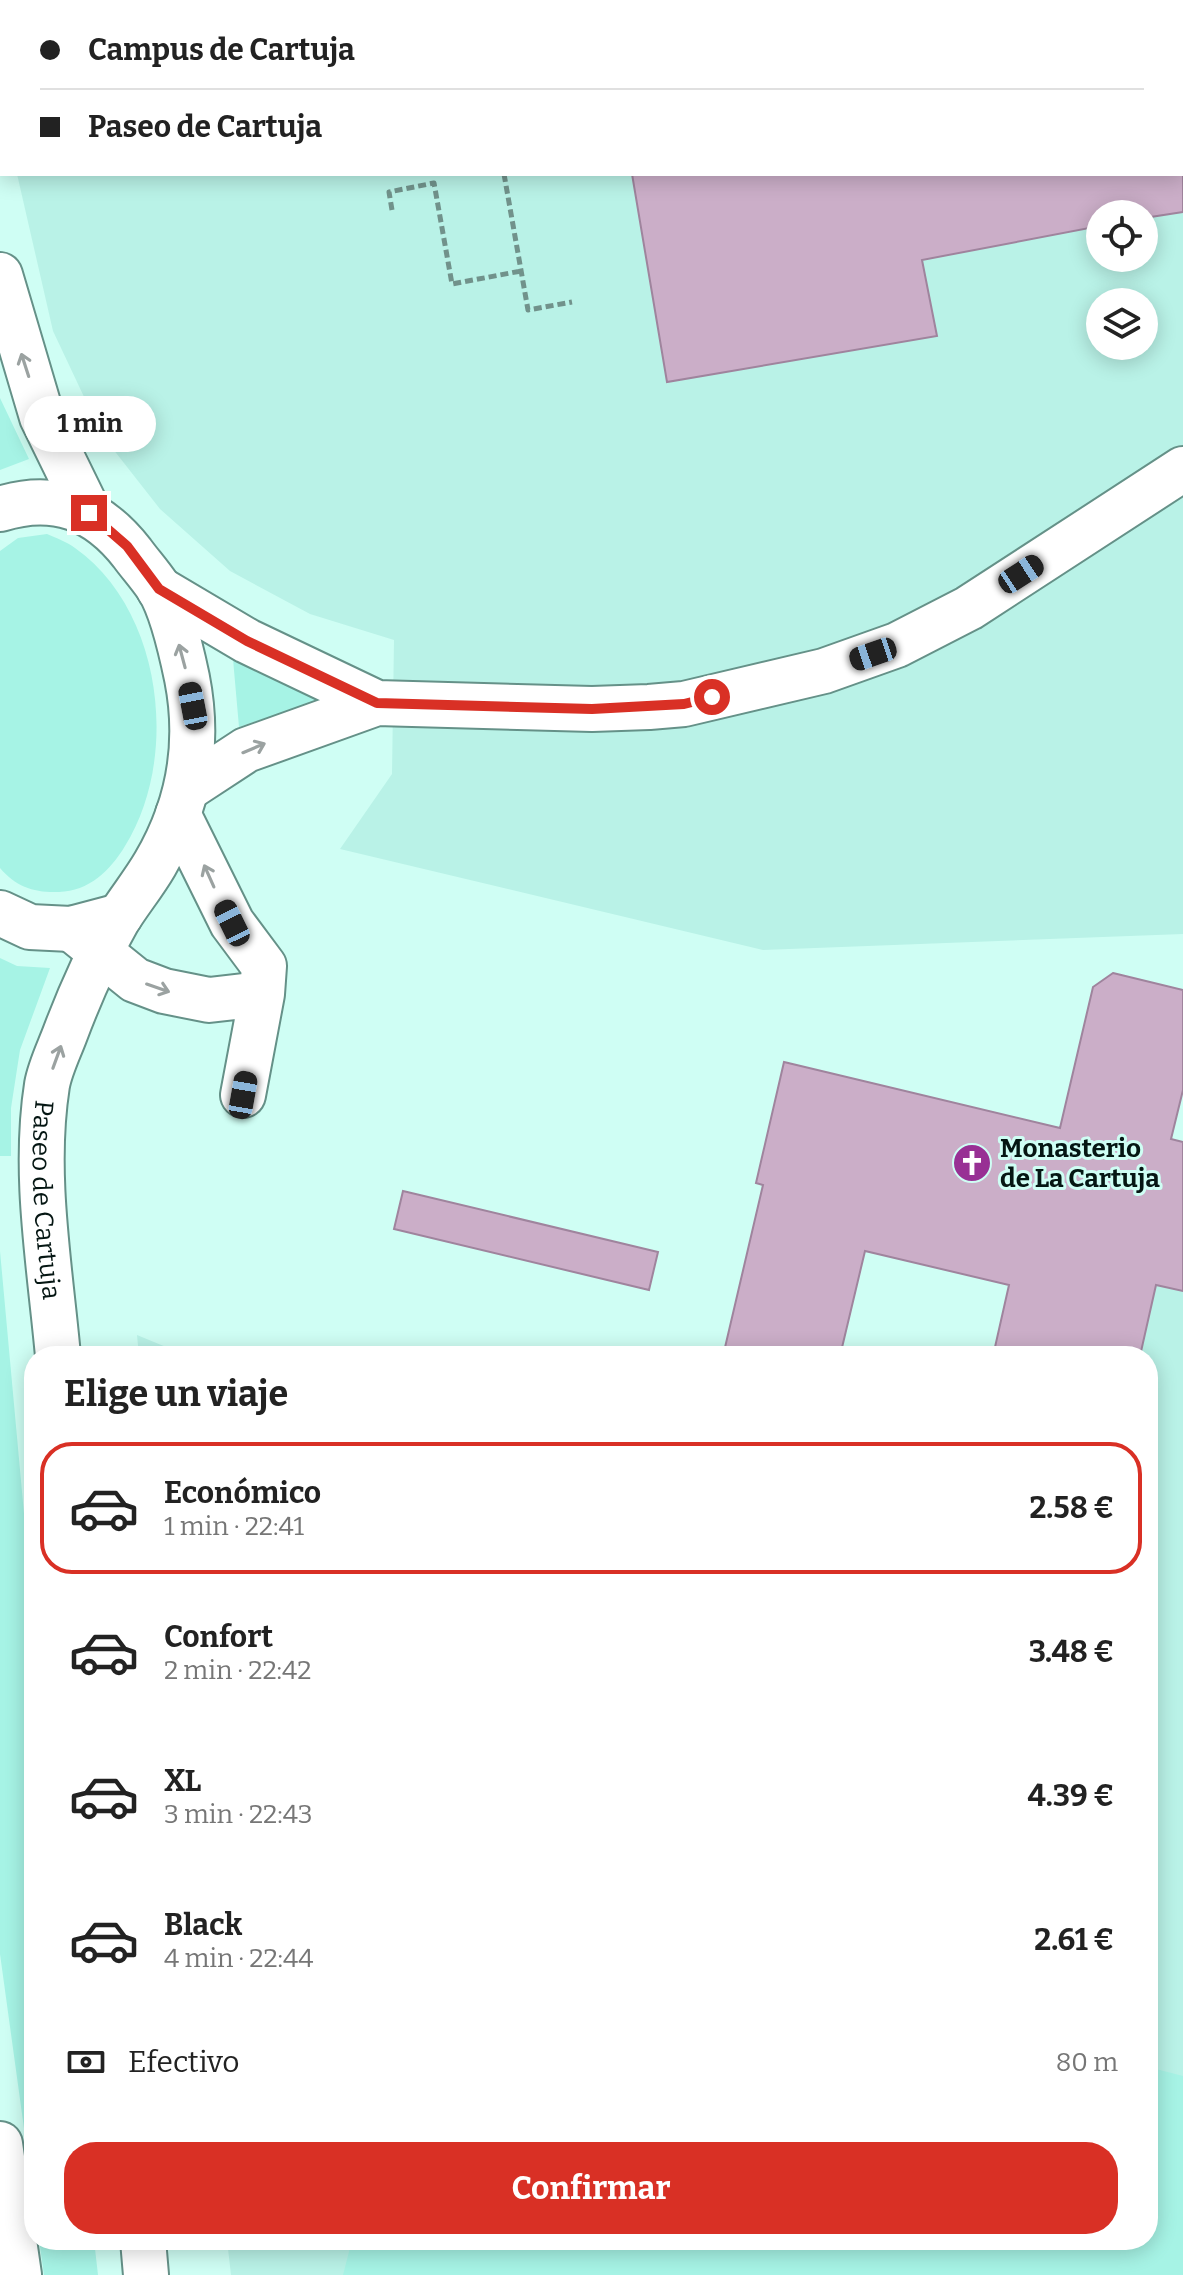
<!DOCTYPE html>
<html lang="es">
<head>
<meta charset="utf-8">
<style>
	body { margin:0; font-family:Bitter,serif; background:#f6f6f6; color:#222; height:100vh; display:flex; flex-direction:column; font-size:30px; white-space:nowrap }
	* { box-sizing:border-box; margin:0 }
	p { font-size:26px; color:#767676 }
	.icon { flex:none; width:44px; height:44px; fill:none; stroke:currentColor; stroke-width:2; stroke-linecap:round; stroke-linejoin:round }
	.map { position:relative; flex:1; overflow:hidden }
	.sheet { position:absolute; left:24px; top:1346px; width:1134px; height:904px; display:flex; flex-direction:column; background:#fff; border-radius:32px; box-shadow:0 4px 20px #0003 }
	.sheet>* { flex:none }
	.hud { position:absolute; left:0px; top:0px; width:1184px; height:176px; box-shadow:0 4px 20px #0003; display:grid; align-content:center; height:176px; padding:0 40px; background:#fff }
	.buttons { position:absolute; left:1086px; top:200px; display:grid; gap:16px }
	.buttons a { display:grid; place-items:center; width:72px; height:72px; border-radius:50%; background:#fff; box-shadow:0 4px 20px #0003; font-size:40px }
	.end { position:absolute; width:36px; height:36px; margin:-18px; border:10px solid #d93025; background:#fff; box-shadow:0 0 0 4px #fff }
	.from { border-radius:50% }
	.bubble { position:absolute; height:56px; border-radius:28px; background:#fff; box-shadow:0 4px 20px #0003; font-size:26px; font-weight:700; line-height:56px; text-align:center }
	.car { position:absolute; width:24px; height:48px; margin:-24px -12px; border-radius:10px; box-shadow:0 0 6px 2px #0007; background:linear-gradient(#222 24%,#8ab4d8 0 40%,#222 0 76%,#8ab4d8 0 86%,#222 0) }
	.hud b { display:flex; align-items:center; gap:28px; height:76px; font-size:30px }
	.hud b+b { border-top:2px solid #e0e0e0 }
	.hud i { width:20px; height:20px; background:#222 }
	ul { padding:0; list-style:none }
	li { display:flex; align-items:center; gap:24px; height:132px; margin:0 16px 12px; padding:0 24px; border:4px solid transparent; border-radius:32px }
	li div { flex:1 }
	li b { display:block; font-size:30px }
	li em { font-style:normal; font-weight:700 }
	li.on { border-color:#d93025 }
	li>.icon { width:72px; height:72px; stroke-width:1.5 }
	h2 { padding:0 40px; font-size:36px; line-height:96px }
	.pay { display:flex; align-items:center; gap:20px; height:88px; padding:0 40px; font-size:30px }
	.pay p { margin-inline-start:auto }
	.button { display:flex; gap:16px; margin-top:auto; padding:16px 40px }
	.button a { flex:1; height:92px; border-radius:32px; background:#d93025; color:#fff; font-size:32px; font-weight:700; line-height:92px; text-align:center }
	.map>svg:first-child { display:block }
</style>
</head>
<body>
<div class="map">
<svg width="1183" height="2275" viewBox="0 0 1183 2275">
	<rect width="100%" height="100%" fill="#cffef4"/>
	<!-- built -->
	<path fill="#b9f2e7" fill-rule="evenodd" d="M 0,0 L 1183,0 L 1183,934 L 763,950 L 340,849 L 392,774 L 394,640 L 310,614 L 230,571 L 160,509 L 102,435 L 53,331 L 17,174 L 1182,174 L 1182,2 L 2,2 L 2,97 ZM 1100,214 L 1144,214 L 1144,258 L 1100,258 ZM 1100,302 L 1144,302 L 1144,346 L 1100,346 Z
		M 1156,1285 L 1183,1291 L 1183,2275 L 231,2275 L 227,2240 L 1148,2240 L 1148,1356 L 1140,1356 Z
		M 137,1335 L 183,1354 L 191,1356 L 139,1356 Z"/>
	<!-- green -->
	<path fill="#a6f3e5" d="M 0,398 L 29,459 L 0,470 Z
		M 47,534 C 56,538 67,542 75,548 C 163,610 180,758 125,846 C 110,871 89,891 59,892 C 35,893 16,887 0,868 L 0,551 L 18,538 Z
		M 233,659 L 320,700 L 239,727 Z
		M 0,958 L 17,966 L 50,968 L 20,1050 L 11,1108 L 11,1156 L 0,1156 Z
		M 0,1251 L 34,1623 L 34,2201 L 0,1954 Z
		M 1148,2067 L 1183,2076 L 1183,2275 L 343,2275 L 352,2240 L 1148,2240 Z
		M 39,2240 L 94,2240 L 98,2275 L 44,2275 Z"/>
	<!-- building -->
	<path fill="#cbaec8" stroke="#9f849d" stroke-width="2" d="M 632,174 L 1183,174 L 1183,212 L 1144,218 L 1144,214 L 1100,214 L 1100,226 L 922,260 L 937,336 L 667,382 Z
		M 1113,973 L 1183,990 L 1183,1090 L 1171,1139 L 1183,1142 L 1183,1291 L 1156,1285 L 1140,1356 L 993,1356 L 1009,1285 L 865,1251 L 840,1356 L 723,1356 L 763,1185 L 756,1183 L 784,1062 L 1060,1128 L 1093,987 Z
		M 403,1191 L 658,1252 L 649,1290 L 394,1229 Z"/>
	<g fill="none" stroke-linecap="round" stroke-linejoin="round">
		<defs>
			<path id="minor" d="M 159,589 L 247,641 L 377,703
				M 188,788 L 246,750 L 377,703 L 592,709 L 649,707 L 684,704 L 824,671 L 897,645 L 969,608 L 1183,469
				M 178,814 L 232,923 L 264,966 L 262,994 L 243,1095
				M 73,930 L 135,980 L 164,991 L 209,1000 L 262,994"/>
			<g id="major">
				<path d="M 0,275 L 42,417 L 89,513"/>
				<path id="s1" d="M 0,509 C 54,492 97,508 132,553 C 140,564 150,575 158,587 C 171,607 182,654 187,678 C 200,744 189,806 155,864 C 144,883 130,900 118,919 C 97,956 80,994 65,1034 C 59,1050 50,1068 47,1085 C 33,1174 50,1267 58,1356"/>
				<path d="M 0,913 L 30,927 L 71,929 L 120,916"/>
				<path d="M 0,2144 L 19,2275"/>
				<path d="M 143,2240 L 146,2275"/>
			</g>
		</defs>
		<!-- minor casing -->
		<use href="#minor" stroke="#659188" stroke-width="48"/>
		<!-- major casing -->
		<use href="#major" stroke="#659188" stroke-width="48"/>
		<!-- path -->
		<path stroke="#71928b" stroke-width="5" stroke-dasharray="8 4" stroke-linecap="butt" d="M 474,0 L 475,2
			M 504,174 L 528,310 L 572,302
			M 392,210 L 389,192 L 434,183 L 452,284 L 521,271"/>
		<!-- minor -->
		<use href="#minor" stroke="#fff" stroke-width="44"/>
		<!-- major -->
		<use href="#major" stroke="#fff" stroke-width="44"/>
	</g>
	<!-- one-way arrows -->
	<defs><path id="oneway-shaft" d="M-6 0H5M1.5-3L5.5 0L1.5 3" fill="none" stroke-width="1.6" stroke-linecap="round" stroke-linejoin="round" transform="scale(2)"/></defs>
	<g stroke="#9ba2a1">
		<use href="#oneway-shaft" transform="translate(25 365) rotate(-108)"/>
		<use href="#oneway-shaft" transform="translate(182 656) rotate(-105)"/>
		<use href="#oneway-shaft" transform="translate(254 748) rotate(-23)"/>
		<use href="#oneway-shaft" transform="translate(209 876) rotate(-114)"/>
		<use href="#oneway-shaft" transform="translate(158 988) rotate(19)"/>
		<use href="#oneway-shaft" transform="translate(57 1057) rotate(-70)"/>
	</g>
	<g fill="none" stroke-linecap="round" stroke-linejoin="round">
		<!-- route -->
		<path stroke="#d93025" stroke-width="10" d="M 89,513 L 127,546 L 159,589 L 247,641 L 377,703 L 592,709 L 684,704 L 712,697"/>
	</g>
	<!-- icons -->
	<defs>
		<symbol id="church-disc" viewBox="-11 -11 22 22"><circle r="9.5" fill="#983094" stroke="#cffef4"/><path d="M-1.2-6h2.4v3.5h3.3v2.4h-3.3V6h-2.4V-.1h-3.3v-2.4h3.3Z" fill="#fff"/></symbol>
	</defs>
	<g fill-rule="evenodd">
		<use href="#church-disc" x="950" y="1141" width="44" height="44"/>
	</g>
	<g text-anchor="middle" stroke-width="6" stroke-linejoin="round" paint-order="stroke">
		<!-- poi labels -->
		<g font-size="26" font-weight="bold" fill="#051613" stroke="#cffef4" text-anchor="start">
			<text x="1000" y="1157">Monasterio<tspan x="1000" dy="30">de La Cartuja</tspan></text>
		</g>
		<!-- street labels -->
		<g font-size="26" fill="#051613" stroke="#cffef4">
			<text dy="9" stroke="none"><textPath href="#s1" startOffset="844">Paseo de Cartuja</textPath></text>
		</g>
	</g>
</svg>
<div class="buttons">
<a><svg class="icon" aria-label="locate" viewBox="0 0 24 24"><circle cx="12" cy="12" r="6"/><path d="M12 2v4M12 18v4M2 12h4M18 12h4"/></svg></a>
<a><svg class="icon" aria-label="layers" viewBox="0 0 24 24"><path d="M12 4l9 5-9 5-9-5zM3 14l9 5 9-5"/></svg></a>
</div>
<i class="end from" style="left:712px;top:697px"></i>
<i class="end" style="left:89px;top:513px"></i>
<div class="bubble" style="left:24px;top:396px;width:132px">1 min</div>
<i class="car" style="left:1021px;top:574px;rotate:57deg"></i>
<i class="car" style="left:873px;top:654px;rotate:251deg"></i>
<i class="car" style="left:193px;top:706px;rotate:349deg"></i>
<i class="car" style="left:232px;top:923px;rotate:334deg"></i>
<i class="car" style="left:243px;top:1095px;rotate:10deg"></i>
<div class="hud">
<b><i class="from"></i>Campus de Cartuja</b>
<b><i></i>Paseo de Cartuja</b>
</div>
<section class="sheet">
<h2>Elige un viaje</h2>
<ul>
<li class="on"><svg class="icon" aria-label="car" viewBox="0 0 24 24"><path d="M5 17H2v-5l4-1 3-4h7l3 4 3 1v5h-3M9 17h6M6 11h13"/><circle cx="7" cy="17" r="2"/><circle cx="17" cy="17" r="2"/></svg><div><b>Económico</b><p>1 min · 22:41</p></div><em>2.58 €</em></li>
<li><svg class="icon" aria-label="car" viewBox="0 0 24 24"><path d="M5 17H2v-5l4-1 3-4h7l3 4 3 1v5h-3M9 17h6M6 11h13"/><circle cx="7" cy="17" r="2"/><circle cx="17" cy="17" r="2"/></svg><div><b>Confort</b><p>2 min · 22:42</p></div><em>3.48 €</em></li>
<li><svg class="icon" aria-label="car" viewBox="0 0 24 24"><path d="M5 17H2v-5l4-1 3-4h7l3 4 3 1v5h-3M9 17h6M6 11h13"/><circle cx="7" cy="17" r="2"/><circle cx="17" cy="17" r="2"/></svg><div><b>XL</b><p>3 min · 22:43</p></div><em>4.39 €</em></li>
<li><svg class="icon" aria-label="car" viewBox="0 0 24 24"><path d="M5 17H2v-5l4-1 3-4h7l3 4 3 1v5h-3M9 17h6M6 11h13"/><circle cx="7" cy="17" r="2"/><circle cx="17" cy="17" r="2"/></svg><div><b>Black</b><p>4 min · 22:44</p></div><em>2.61 €</em></li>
</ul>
<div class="pay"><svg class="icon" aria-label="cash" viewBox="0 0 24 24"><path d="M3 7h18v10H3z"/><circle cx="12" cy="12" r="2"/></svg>Efectivo<p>80 m</p></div>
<div class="button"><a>Confirmar</a></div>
</section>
</div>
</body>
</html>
